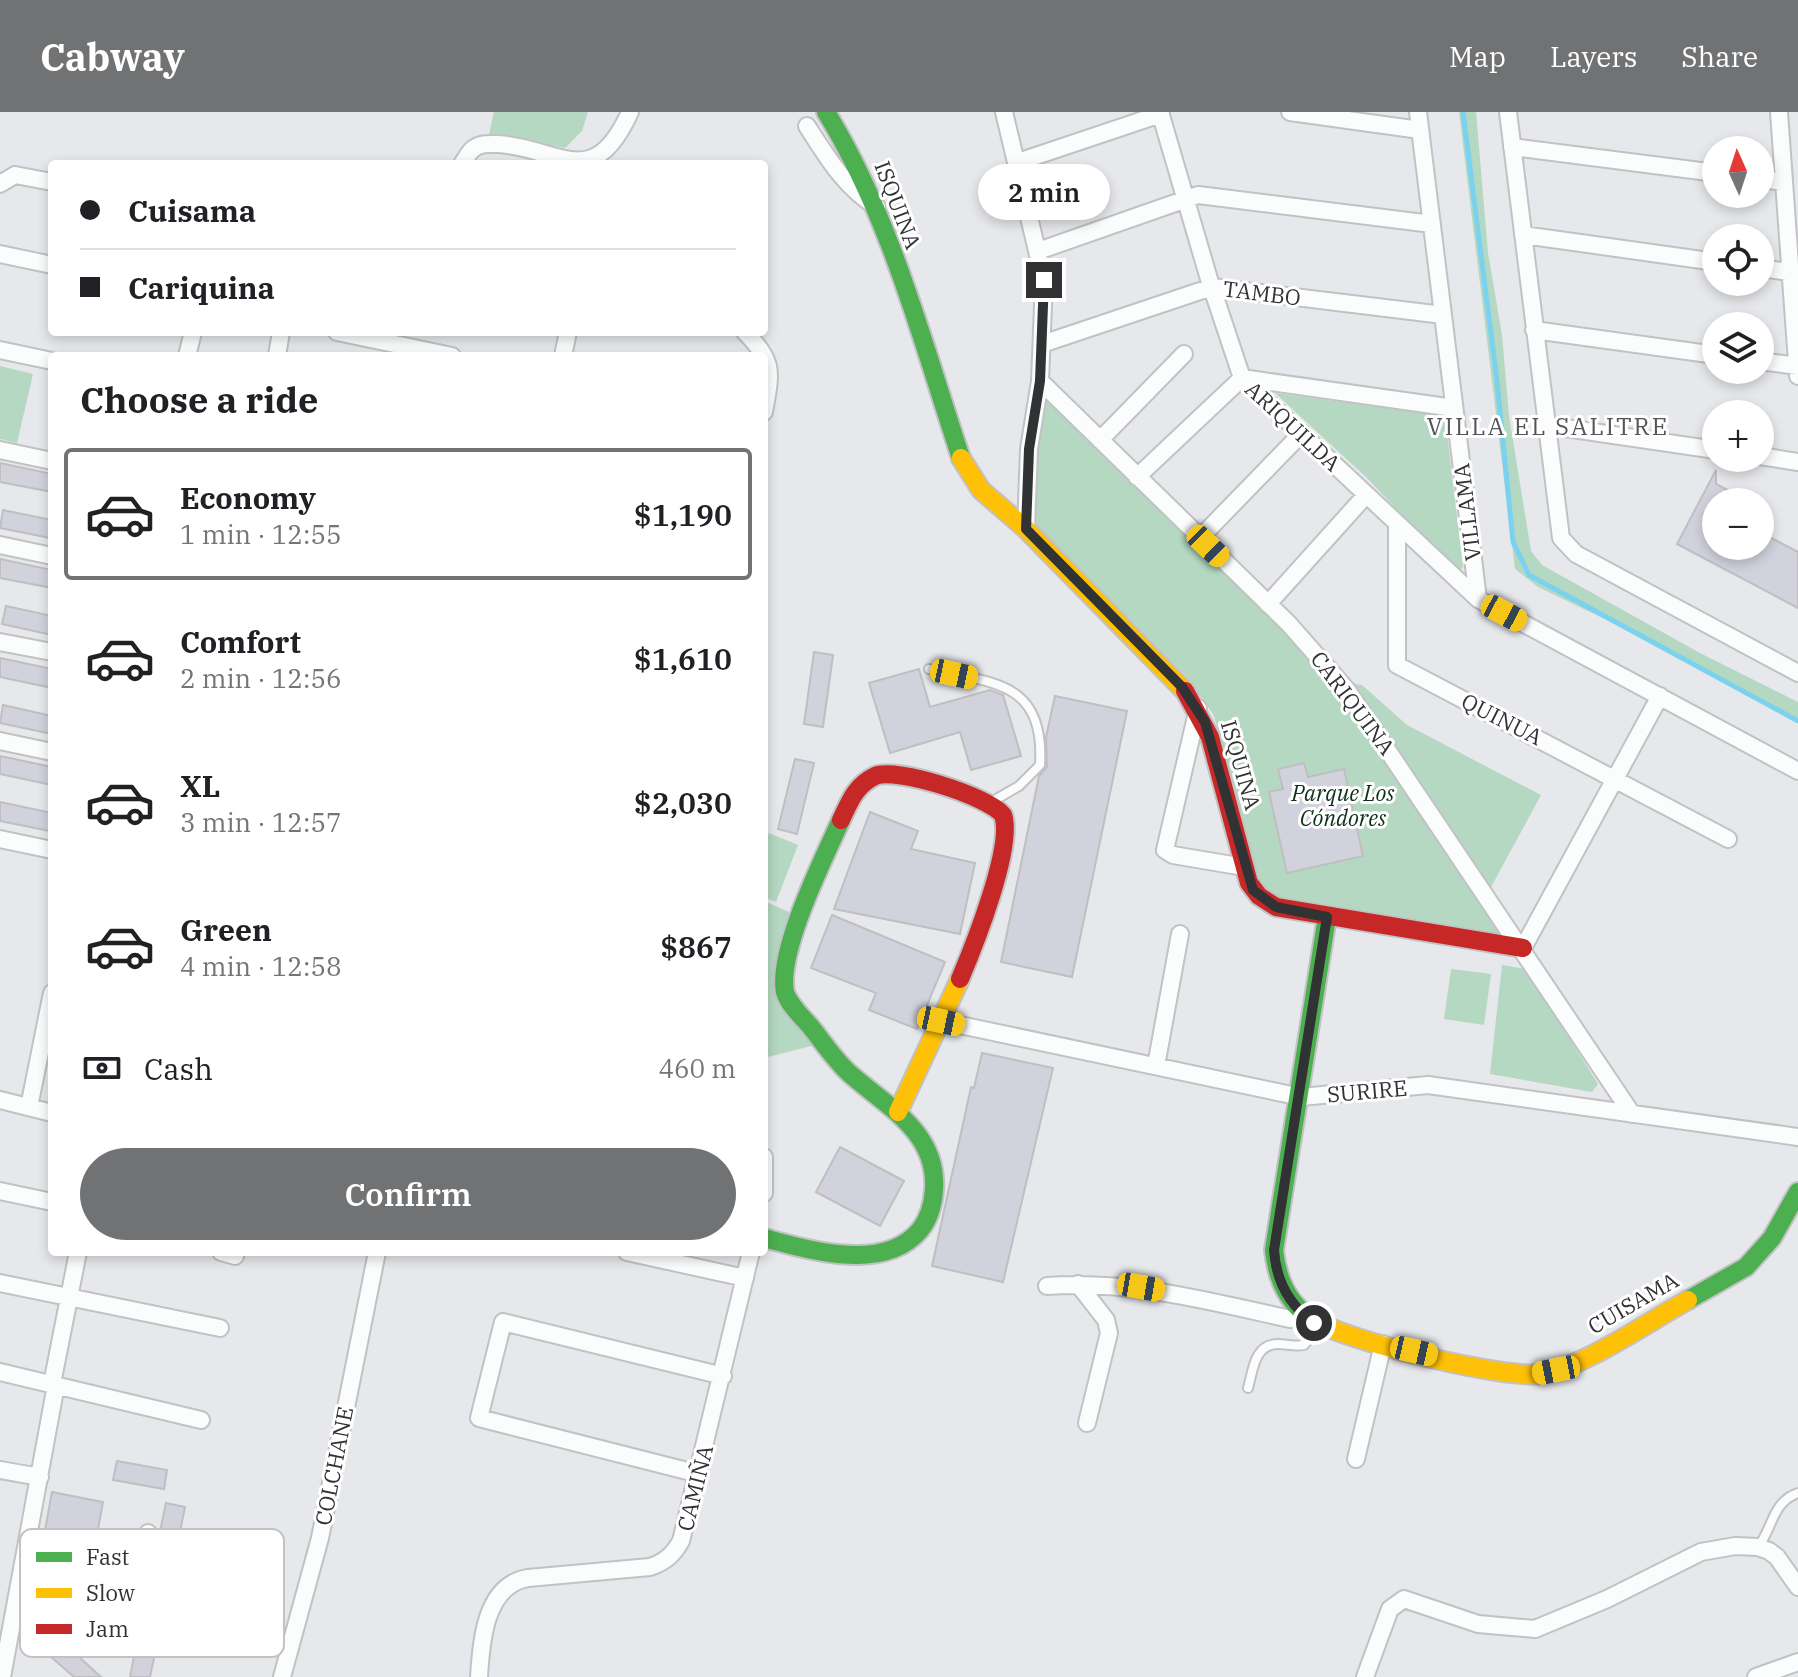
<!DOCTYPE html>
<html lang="en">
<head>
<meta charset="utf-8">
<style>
	body { margin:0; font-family:"IBM Plex Serif",serif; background:#f6f6f6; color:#202124; height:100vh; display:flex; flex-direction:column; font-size:30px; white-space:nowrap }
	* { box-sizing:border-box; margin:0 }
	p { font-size:26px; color:#757577 }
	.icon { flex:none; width:44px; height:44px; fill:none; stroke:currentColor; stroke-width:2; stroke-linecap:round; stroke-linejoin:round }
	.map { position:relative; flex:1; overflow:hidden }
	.side { position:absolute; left:48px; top:240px; width:720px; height:904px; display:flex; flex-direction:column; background:#fff; border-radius:8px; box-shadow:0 4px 12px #0003 }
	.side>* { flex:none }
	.hud { position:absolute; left:48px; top:48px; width:720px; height:176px; border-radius:8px; box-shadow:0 4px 12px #0003; display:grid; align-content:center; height:176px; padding:0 32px; background:#fff }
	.needle { width:52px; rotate:357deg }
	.controls { position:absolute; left:1702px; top:24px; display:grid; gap:16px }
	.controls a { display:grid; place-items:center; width:72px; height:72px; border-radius:50%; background:#fff; box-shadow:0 4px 12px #0003; font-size:40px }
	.end { position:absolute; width:36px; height:36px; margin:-18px; border:10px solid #313234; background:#fff; box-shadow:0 0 0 4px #fff }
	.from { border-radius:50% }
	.bubble { position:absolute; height:56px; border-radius:28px; background:#fff; box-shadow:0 4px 12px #0003; font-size:26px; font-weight:600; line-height:56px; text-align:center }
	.car { position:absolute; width:24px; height:48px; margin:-24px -12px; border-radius:10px; box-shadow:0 0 6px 2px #0007; background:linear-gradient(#f5c518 24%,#345 0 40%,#f5c518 0 76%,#345 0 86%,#f5c518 0) }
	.hud b { display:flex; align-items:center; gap:28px; height:76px; font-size:30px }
	.hud b+b { border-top:2px solid #e0e0e0 }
	.hud i { width:20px; height:20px; background:#202124 }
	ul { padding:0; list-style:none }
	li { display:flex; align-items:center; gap:24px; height:132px; margin:0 16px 12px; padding:0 16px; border:4px solid transparent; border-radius:8px }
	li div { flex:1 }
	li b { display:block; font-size:30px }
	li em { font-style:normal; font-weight:600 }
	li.selected { border-color:#717274 }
	li>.icon { width:72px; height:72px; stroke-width:1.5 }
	h2 { padding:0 32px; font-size:36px; line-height:96px }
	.pay { display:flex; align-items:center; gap:20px; height:88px; padding:0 32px; font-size:30px }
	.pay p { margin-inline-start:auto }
	.button { display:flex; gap:16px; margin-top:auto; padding:16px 32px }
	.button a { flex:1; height:92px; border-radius:48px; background:#717274; color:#fff; font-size:32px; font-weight:600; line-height:92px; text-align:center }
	header { display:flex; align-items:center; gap:48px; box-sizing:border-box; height:112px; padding:0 40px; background:#717274; color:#fff }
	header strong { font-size:38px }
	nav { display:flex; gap:44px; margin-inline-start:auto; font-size:28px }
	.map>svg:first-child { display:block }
</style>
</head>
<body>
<header>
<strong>Cabway</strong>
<nav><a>Map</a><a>Layers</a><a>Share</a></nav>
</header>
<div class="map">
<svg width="1798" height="1565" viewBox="0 0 1798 1565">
	<rect width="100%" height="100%" fill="#e7e8eb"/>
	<!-- green -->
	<path fill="#b4d8c1" d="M 494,0 L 588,0 L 582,19 L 565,36 L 489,22 Z
		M 1459,0 L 1476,0 L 1488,141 L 1502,223 L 1509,304 L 1531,439 L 1542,453 L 1700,541 L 1798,590 L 1798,611 L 1617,513 L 1538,475 L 1515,457 Z
		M 0,254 L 33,262 L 17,331 L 0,327 Z
		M 1275,281 L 1445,304 L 1463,456 L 1455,459 L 1367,366 Z
		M 1043,283 C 1144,373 1239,469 1331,569 L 1362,573 L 1407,613 L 1541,683 L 1490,777 L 1481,783 L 1507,826 L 1278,785 L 1270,782 L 1257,766 L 1214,604 L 1190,568 L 1035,414 L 1034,336 Z
		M 769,721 L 798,733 L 776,790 L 764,785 L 764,734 Z
		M 764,789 L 789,800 L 775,858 L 815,933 L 764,946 Z
		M 1502,853 L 1526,857 L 1598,972 L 1592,980 L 1490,962 Z
		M 1451,857 L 1491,862 L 1484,913 L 1444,907 Z"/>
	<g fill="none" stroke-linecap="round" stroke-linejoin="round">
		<!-- stream -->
		<path stroke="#7ad2ee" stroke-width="5" d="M 1463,0 L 1497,269 L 1513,430 L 1529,463 L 1798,609"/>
	</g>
	<!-- building -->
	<path fill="#d2d2dd" stroke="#bfbfc2" stroke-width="2" d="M 0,351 L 52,362 L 52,380 L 0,370 Z
		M 1716,358 L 1716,372 L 1750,390 L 1716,390 L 1716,434 L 1760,434 L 1760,420 L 1798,440 L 1798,496 L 1677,432 Z
		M 3,398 L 52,408 L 50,426 L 0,416 Z
		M 0,447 L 52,458 L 52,476 L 0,466 Z
		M 6,494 L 52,504 L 52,523 L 2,512 Z
		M 814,540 L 833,543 L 823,615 L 804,612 Z
		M 0,546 L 52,557 L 52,576 L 0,565 Z
		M 919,557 L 930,595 L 990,578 L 1003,583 L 1021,644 L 971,658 L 960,620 L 890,641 L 869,571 Z
		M 1055,584 L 1127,599 L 1072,865 L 1001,850 L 1039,664 L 1047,655 L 1046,625 Z
		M 3,593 L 52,604 L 52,622 L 0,611 Z
		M 0,644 L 52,655 L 52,673 L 0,662 Z
		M 795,647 L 814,651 L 797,722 L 778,717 Z
		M 1304,651 L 1308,665 L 1344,657 L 1363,744 L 1287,761 L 1269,680 L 1283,677 L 1278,657 Z
		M 0,690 L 52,701 L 50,719 L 0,709 Z
		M 870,700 L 918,719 L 911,737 L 975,751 L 960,822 L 834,797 Z
		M 832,803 L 945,850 L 917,917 L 869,898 L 876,881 L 811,856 Z
		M 982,941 L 1053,956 L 1003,1170 L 932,1154 L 971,975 L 974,976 Z
		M 840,1035 L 904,1069 L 880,1114 L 816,1080 Z
		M 117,1349 L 167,1358 L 164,1377 L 113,1368 Z
		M 52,1380 L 103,1390 L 94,1439 L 43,1429 Z
		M 166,1391 L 185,1395 L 175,1445 L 150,1565 L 130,1565 L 140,1515 L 150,1504 L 157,1472 L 152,1457 Z
		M 49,1476 L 86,1511 L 66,1533 L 101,1565 L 74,1565 L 28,1525 L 50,1501 L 37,1490 Z"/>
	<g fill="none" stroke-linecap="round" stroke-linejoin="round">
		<defs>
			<path id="lane" d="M 929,557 C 993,571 1045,569 1040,653 L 1019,674 L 993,689
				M 1248,1276 C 1253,1259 1254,1232 1278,1232 C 1287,1232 1295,1235 1304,1233 L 1321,1214
				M 1758,1435 C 1773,1416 1772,1390 1798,1381"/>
			<path id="street" d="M 1004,0 L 1044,168 L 1040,269 L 1029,337 L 1026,417
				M 1160,0 L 1209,167 L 1242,266 L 1478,487 L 1798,659
				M 1290,0 L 1420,18
				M 1418,0 L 1478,487
				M 1508,0 L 1561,426 L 1576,442 L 1798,561
				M 1779,0 L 1798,264
				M 807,14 C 827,45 845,76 877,95
				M 1512,35 L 1716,61
				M 1018,50 L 1161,2
				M 462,52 C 465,48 469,40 473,37 C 481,31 489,32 498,32 C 560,36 593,82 630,0
				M 1760,67 L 1784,70
				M 0,72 L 15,63 L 52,70
				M 1523,123 L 1716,150
				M 1038,139 L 1198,83 L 1432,112
				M 0,142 L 52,153
				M 1760,156 L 1789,160
				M 1534,218 L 1716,243
				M 337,220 L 452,244
				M 745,220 C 775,251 771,259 764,300
				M 1042,232 L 1212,175 L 1443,203
				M 0,238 L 52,249
				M 187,244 L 193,220
				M 277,244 L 281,220
				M 563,244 L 568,220
				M 1760,249 L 1797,254
				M 1040,269 L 1289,512 L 1347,578 L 1632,1002
				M 1545,313 L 1716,338
				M 1100,328 L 1184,242
				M 0,338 L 52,349
				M 1760,344 L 1798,350
				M 1137,365 L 1242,266 L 1454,296
				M 1397,415 L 1397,553 L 1728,727
				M 1200,426 L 1302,321
				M 0,433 L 52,444
				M 1268,492 L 1366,383
				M 0,530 L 52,540
				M 1198,596 L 1165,738 L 1173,743 L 1244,755
				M 0,629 L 52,640
				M 0,727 L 52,738
				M 1523,836 L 1660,584
				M 941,909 L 1301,985 L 1428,973 L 1798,1025
				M 1156,954 L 1180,822
				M 0,988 L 52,1001
				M 29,995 L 52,881
				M 764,1045 L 764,1081
				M 0,1079 L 52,1090
				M 221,1140 L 235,1144
				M 627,1140 L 745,1166
				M 0,1171 L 220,1216
				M 1078,1172 L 1106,1208 L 1109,1221 L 1087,1311
				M 1047,1174 C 1131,1168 1208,1189 1290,1207 L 1304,1204
				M 0,1260 L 201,1308
				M 52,1272 L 78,1140
				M 1356,1347 L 1383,1232
				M 0,1358 L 40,1365
				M 699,1362 L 479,1306 L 503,1210 L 723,1264
				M 27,1437 L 128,1457 L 148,1421
				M 55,1443 C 61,1464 87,1506 109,1513 C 118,1516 132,1507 139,1502 L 146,1470 L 134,1447
				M 2,1565 L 56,1273
				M 282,1565 L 320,1426 L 377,1140
				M 479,1565 C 481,1530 485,1473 528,1466 L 650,1455 C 665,1450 673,1443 681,1429 L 751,1140
				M 1365,1565 L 1390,1497 L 1404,1487 L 1478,1512 L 1535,1517 L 1607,1487 L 1701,1440 L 1735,1434 L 1758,1435 L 1769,1439 L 1777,1445 L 1798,1475
				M 1756,1565 L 1798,1550"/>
			<path id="fast" d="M 826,0 C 891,106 922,229 961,346
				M 764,1126 C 809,1138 884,1161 920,1118 C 929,1107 933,1092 934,1078 C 938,1020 886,994 849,961 C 834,947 823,930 810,914 C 801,904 789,893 785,880 C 777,839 824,746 841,708
				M 1688,1188 L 1746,1155 L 1772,1126 L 1798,1080
				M 1315,1209 C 1288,1193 1277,1168 1274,1138 L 1327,805"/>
			<path id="slow" d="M 961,346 L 981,378 L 1026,417 L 1185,579
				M 898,1000 L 960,867
				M 1315,1209 C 1348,1229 1503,1267 1540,1262 C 1585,1255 1647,1210 1688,1188"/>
			<path id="jam" d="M 1185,579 L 1210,625 L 1249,771 L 1259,784 L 1276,795 L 1523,836
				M 841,708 C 850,689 855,674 875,664 C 896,655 988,684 1003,703 C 1014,734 974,834 960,867"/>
		</defs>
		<!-- lane casing -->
		<use href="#lane" stroke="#c2c2c4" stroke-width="12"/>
		<!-- street casing -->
		<use href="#street" stroke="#c2c2c4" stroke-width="20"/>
		<!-- fast casing -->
		<use href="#fast" stroke="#c2c2c4" stroke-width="22"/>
		<!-- slow casing -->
		<use href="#slow" stroke="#c2c2c4" stroke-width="22"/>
		<!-- jam casing -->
		<use href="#jam" stroke="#c2c2c4" stroke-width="22"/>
		<!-- lane -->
		<use href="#lane" stroke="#fbfcfc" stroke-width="8"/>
		<!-- street -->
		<use href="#street" stroke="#fbfcfc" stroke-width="16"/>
		<!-- fast -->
		<use href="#fast" stroke="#4caf50" stroke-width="18"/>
		<!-- slow -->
		<use href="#slow" stroke="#ffc107" stroke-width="18"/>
		<!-- jam -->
		<use href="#jam" stroke="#c62828" stroke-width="18"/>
	</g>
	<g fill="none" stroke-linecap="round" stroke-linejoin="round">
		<!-- route -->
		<path stroke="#313234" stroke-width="10" d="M 1044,168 L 1040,269 L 1029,337 L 1026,417 L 1182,575 L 1205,610 L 1253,778 L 1276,795 L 1327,805 L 1274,1138 C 1276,1169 1289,1193 1314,1211"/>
	</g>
	<g text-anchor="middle" stroke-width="6" stroke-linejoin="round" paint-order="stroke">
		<!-- street labels -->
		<g font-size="22" fill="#313234" stroke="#fff">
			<text transform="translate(898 93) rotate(69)" y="8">ISQUINA</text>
			<text transform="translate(1262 181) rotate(7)" y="8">TAMBO</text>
			<text transform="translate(1293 314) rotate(43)" y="8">ARIQUILDA</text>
			<text transform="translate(1467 400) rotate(-97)" y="8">VILLAMA</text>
			<text transform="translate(1353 591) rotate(53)" y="8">CARIQUINA</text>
			<text transform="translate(1502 607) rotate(27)" y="8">QUINUA</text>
			<text transform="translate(1241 653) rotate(74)" y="8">ISQUINA</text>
			<text transform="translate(1367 979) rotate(-5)" y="8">SURIRE</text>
			<text transform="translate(1633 1191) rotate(-30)" y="8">CUISAMA</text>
			<text transform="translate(334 1354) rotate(-79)" y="8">COLCHANE</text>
			<text transform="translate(695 1376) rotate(-76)" y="8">CAMIÑA</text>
		</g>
		<!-- park labels -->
		<g font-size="22" font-style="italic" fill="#0b311b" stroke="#fff">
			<text x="1343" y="689">Parque Los<tspan x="1343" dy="25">Cóndores</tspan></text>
		</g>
		<!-- neighbourhood labels -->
		<g font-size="24" letter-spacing="2" fill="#545459" stroke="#fff">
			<text x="1548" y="323">VILLA EL SALITRE</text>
		</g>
	</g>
	<!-- legend -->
	<rect x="20" y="1417" width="264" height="128" rx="12" fill="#fff" stroke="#c1c2c2" stroke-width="2"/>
	<rect x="36" y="1440" width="36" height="10" fill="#4caf50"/>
	<rect x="36" y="1476" width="36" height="10" fill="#ffc107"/>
	<rect x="36" y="1512" width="36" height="10" fill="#c62828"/>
	<g font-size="22" fill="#313234">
		<text x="86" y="1453">Fast</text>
		<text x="86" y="1489">Slow</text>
		<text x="86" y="1525">Jam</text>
	</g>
</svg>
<div class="controls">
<a><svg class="needle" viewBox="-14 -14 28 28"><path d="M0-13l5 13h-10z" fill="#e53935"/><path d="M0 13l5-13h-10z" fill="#757577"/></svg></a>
<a><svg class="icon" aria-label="locate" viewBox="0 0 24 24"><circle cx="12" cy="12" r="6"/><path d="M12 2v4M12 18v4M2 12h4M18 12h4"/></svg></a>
<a><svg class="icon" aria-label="layers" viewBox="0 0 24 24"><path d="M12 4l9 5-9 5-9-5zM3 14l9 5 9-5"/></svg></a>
<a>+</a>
<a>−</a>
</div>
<i class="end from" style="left:1314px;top:1211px"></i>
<i class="end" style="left:1044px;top:168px"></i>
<div class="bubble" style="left:978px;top:52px;width:132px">2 min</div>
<i class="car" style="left:1208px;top:434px;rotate:134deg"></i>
<i class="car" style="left:1504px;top:501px;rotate:118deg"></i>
<i class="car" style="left:954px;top:562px;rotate:102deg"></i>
<i class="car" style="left:941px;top:909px;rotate:102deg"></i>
<i class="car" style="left:1141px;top:1175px;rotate:100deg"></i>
<i class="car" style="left:1414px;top:1239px;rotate:103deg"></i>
<i class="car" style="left:1556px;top:1258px;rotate:259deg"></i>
<div class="hud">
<b><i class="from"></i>Cuisama</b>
<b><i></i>Cariquina</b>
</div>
<section class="side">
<h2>Choose a ride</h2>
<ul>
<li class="selected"><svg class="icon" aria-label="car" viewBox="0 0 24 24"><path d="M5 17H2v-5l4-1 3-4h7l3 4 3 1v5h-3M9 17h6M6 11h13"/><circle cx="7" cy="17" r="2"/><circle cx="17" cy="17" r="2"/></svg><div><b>Economy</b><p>1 min · 12:55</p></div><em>$1,190</em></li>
<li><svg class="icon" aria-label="car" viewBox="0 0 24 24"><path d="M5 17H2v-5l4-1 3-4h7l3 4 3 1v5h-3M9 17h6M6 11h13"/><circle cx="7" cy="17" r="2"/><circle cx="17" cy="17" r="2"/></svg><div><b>Comfort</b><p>2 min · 12:56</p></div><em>$1,610</em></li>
<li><svg class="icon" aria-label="car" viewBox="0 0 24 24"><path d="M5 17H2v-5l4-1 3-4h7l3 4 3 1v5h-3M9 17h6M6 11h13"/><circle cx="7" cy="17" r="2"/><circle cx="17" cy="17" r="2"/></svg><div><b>XL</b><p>3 min · 12:57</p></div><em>$2,030</em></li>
<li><svg class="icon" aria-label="car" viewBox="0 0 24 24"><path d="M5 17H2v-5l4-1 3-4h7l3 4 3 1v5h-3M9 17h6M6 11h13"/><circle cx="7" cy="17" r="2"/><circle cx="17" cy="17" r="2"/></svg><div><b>Green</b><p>4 min · 12:58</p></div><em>$867</em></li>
</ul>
<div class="pay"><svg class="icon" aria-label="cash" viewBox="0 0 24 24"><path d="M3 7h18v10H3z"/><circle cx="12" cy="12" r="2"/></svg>Cash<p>460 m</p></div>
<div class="button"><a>Confirm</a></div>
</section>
</div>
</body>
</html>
